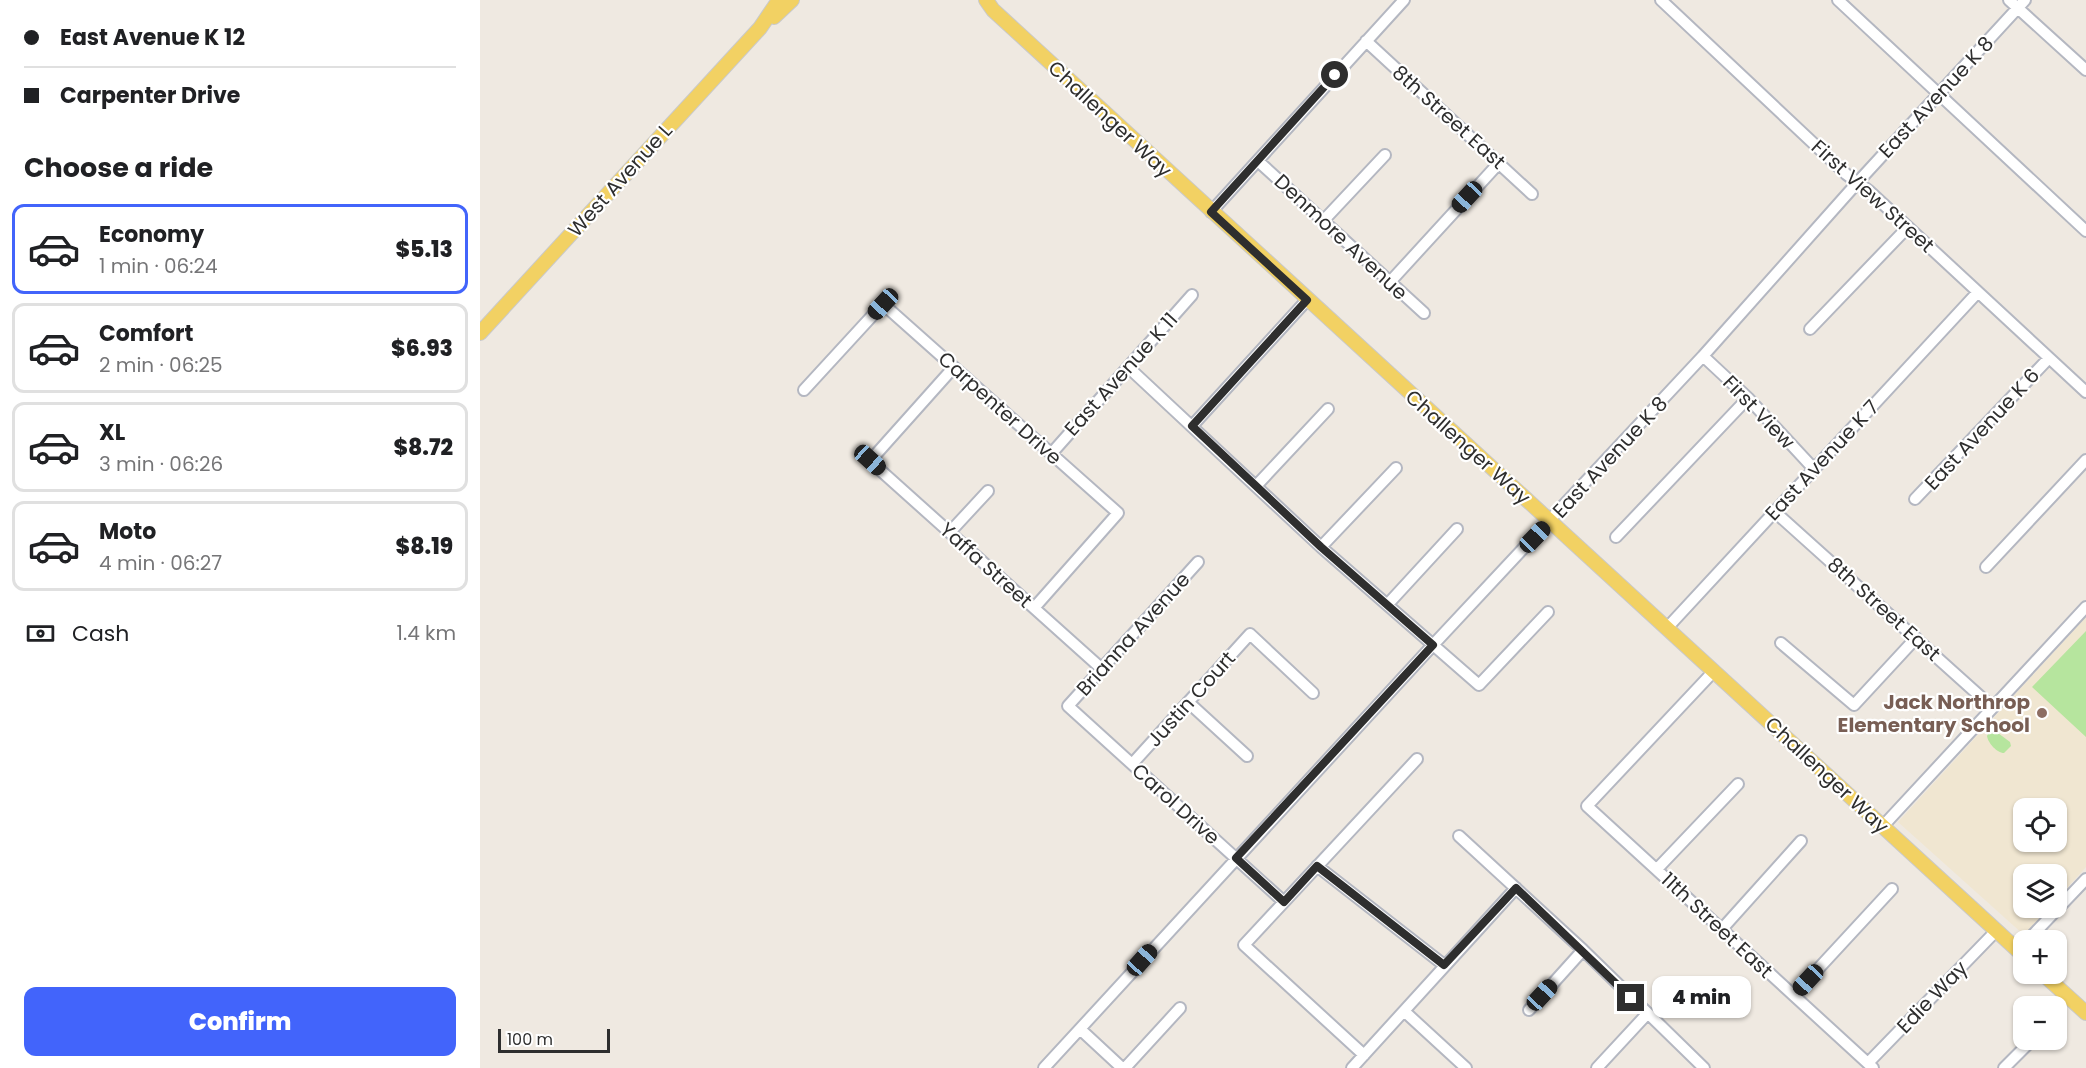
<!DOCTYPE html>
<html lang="en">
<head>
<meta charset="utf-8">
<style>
	body { margin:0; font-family:Poppins,sans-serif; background:#f2f2f2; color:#202124; height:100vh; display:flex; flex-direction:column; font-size:22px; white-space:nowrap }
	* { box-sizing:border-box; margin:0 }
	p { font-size:20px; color:#757577 }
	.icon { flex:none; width:33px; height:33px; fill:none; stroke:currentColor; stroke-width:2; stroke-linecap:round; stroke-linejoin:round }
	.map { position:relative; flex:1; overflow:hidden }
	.drawer { display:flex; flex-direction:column; background:#fff; width:480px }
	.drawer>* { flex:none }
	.guide { display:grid; align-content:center; height:132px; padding:0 24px; background:#fff }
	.buttons { position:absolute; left:1533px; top:798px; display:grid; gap:12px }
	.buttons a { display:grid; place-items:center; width:54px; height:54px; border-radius:12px; background:#fff; box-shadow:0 2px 4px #0004; font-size:30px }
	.scale { position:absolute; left:18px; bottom:15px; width:112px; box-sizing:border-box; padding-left:6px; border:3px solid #2e2e2e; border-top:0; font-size:16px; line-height:21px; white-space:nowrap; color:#2e2e2e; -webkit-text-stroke:4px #fff; paint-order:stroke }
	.end { position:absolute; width:27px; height:27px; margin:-14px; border:8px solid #2e2e2e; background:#fff; box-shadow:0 0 0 3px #fff }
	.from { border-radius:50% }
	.bubble { position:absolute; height:42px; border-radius:12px; background:#fff; box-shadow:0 2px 4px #0004; font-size:20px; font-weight:800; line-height:42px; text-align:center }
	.car { position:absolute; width:18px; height:36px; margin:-18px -9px; border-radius:8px; box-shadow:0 0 4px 2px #0007; background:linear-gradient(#222 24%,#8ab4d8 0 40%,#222 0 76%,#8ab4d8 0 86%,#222 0) }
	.guide b { display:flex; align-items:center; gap:21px; height:57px; font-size:22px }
	.guide b+b { border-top:2px solid #e0e0e0 }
	.guide i { width:15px; height:15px; background:#202124 }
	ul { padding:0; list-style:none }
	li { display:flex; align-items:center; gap:18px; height:90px; margin:0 12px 9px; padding:0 12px; border:3px solid #e0e0e0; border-radius:12px }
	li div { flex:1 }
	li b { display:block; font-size:22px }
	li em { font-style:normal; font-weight:800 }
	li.selected { border-color:#4264fb }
	li>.icon { width:54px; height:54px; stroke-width:1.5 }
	h2 { padding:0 24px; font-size:27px; line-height:72px }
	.pay { display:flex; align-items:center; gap:15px; height:66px; padding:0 24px; font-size:22px }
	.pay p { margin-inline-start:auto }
	.button { display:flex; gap:12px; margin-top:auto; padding:12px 24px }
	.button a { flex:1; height:69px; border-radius:12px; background:#4264fb; color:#fff; font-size:24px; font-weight:800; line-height:69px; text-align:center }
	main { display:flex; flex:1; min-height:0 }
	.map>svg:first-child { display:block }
</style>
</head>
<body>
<main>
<section class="drawer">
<div class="guide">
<b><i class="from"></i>East Avenue K 12</b>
<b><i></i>Carpenter Drive</b>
</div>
<h2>Choose a ride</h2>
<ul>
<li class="selected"><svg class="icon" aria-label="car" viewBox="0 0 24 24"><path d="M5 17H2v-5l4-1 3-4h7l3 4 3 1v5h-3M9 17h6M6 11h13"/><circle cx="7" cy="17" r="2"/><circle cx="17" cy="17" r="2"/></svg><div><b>Economy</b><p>1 min · 06:24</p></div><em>$5.13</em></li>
<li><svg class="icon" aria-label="car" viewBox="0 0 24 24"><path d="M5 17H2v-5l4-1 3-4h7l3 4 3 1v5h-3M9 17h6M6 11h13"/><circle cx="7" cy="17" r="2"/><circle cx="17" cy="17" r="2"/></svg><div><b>Comfort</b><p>2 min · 06:25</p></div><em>$6.93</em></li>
<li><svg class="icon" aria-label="car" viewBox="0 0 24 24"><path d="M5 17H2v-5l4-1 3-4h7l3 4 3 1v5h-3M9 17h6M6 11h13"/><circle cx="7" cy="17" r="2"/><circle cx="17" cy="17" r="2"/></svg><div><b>XL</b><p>3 min · 06:26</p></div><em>$8.72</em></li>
<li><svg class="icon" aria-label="car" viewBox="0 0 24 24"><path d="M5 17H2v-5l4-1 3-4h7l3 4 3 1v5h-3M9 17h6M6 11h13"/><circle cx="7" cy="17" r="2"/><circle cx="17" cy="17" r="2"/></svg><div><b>Moto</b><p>4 min · 06:27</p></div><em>$8.19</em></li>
</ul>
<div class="pay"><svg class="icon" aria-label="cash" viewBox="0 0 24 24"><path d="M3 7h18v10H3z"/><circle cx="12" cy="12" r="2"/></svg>Cash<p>1.4 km</p></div>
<div class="button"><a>Confirm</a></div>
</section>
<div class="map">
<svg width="1606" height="1068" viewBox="0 0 1606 1068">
	<rect width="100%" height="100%" fill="#efe9e1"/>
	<!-- education -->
	<path fill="#f0e6d1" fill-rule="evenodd" d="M 1606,617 L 1606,867 L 1577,899 L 1576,874 L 1544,874 L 1544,908 L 1569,908 L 1544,935 L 1418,822 ZM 1544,808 L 1576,808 L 1576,842 L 1544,842 Z"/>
	<!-- green -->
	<path fill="#b6e59e" d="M 1606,631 L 1606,737 L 1552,687 Z
		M 1514,730 L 1530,742 L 1531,746 L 1524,753 C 1517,753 1508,743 1507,736 L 1509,732 Z"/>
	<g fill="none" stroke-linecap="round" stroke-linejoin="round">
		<defs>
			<path id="minor" d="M 1181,0 L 1366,174 L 1389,191 L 1606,392
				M 1358,0 L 1606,231
				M 1529,0 L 1606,70
				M 886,41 L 1052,194
				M 778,161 L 944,313
				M 731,212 L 924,0
				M 843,221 L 905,155
				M 909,283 L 1019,163
				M 1330,329 L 1428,227
				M 1223,356 L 1268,398 L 1334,469
				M 474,367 L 390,461 L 622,669
				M 648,367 L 841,547 L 999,685 L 1068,612
				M 324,390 L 403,304 L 638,513 L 554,608
				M 712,426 L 827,300
				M 571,454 L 712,295
				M 776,486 L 848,409
				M 1435,499 L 1569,358
				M 1295,512 L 1512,707
				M 470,532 L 508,491
				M 1136,537 L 1268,398
				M 841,547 L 916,468
				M 718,562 L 588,706 L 804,902
				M 1506,567 L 1606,460
				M 908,604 L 977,529
				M 1187,628 L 1498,292
				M 1301,643 L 1374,705 L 1436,638
				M 1234,671 L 1107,806 L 1393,1068
				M 708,702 L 767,756
				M 652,764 L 770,634 L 833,693
				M 1403,826 L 1606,607
				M 979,836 L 1103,950 L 1224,1068
				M 837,866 L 964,965
				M 1177,869 L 1258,784
				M 1242,929 L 1321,841
				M 1548,940 L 1606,879
				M 1314,995 L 1412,889
				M 1049,1010 L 1103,950
				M 924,1011 L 986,1068
				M 600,1029 L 642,1068
				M 884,1055 L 764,945 L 937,759
				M 1388,1063 L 1516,931
				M 564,1068 L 953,645 L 1223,356 L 1377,183 L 1545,0
				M 645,1068 L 700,1008
				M 872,1068 L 1036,888
				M 1117,1068 L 1167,1014
				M 1524,1068 L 1552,1040"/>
			<path id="major" d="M 506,0 L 513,10 L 1544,956
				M 294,17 L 312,0
				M 0,333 L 280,28 L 299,0
				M 1563,974 L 1606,1013"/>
		</defs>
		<!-- minor casing -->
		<use href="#minor" stroke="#b4b7c1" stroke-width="14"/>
		<!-- major casing -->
		<use href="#major" stroke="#c9c9c9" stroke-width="16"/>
		<!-- minor -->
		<use href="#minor" stroke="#fff" stroke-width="10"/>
		<!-- major -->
		<use href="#major" stroke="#f2d163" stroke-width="14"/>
	</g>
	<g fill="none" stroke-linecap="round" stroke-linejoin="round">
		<!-- route -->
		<path stroke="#2e2e2e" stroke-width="8" d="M 855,75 L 731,212 L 827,300 L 712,426 L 841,547 L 953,645 L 756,858 L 804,902 L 837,866 L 964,965 L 1036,888 L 1151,998"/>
	</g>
	<!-- markers -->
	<circle fill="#8d6e63" stroke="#fff" stroke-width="2" cx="1562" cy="713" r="6"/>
	<g text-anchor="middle" stroke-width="4.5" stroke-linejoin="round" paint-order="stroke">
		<!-- street labels -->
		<g font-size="20" fill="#2e2e2e" stroke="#fff">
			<text transform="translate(1456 97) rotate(-47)" y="7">East Avenue K 8</text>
			<text transform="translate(969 117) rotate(42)" y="7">8th Street East</text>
			<text transform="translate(630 119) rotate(43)" y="7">Challenger Way</text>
			<text transform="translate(140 180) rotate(-48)" y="7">West Avenue L</text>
			<text transform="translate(1393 196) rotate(42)" y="7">First View Street</text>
			<text transform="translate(861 237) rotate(43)" y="7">Denmore Avenue</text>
			<text transform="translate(641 374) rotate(-48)" y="7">East Avenue K 11</text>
			<text transform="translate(520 408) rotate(42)" y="7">Carpenter Drive</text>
			<text transform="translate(1279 412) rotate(46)" y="7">First View</text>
			<text transform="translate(1502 429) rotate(-47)" y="7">East Avenue K 6</text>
			<text transform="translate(988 447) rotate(42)" y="7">Challenger Way</text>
			<text transform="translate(1130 457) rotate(-47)" y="7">East Avenue K 8</text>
			<text transform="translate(1342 460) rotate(-47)" y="7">East Avenue K 7</text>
			<text transform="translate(506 565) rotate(42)" y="7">Yaffa Street</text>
			<text transform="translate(1404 609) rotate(42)" y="7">8th Street East</text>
			<text transform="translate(653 634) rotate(-48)" y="7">Brianna Avenue</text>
			<text transform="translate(711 699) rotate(-48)" y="7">Justin Court</text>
			<text transform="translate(1347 775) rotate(43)" y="7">Challenger Way</text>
			<text transform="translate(696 804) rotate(42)" y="7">Carol Drive</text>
			<text transform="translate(1237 925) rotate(43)" y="7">11th Street East</text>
			<text transform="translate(1452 997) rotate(-46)" y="7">Edie Way</text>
		</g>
		<!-- education labels -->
		<g font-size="20" font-weight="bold" fill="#785e54" stroke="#fff" text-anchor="end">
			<text x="1550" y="709">Jack Northrop<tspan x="1550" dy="23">Elementary School</tspan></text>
		</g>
	</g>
</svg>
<div class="buttons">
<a><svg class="icon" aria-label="locate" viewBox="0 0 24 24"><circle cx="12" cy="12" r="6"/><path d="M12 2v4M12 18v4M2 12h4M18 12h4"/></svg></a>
<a><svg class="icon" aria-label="layers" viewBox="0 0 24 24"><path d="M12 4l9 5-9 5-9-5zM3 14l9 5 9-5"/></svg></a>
<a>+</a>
<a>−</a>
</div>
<div class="scale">100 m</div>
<i class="end from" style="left:855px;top:75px"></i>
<i class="end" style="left:1151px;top:998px"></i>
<div class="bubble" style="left:1172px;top:976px;width:99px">4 min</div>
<i class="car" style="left:987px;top:197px;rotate:223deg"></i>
<i class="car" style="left:403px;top:304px;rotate:223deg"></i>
<i class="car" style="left:390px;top:460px;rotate:132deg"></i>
<i class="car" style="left:1055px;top:537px;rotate:44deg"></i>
<i class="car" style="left:662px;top:960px;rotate:42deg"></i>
<i class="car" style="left:1328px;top:980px;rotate:223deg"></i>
<i class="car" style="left:1062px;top:995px;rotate:43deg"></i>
</div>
</main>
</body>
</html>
